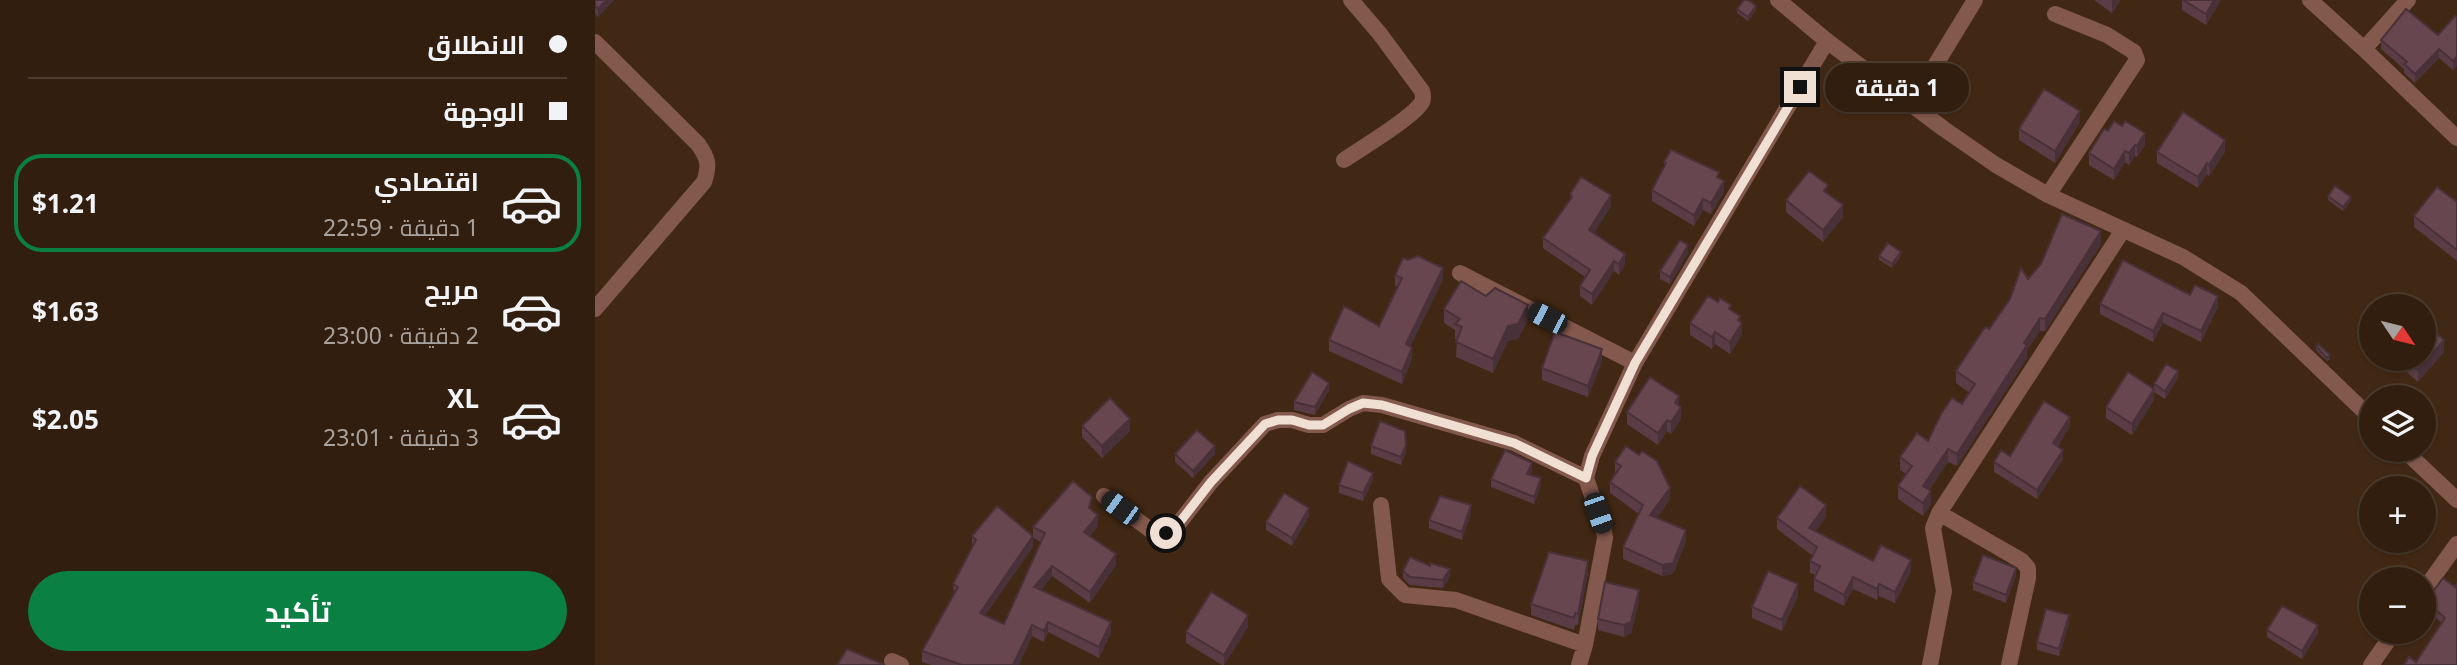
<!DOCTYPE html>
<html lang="ar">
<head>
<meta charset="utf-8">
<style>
	body { margin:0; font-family:"Noto Sans",Cairo,sans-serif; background:#392718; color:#f1f3f6; direction:rtl; height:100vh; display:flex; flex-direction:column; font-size:26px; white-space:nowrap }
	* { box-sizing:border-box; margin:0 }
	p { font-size:23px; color:#a8a29e }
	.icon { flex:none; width:38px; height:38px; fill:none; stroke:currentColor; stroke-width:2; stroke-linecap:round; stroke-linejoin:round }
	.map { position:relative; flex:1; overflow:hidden; direction:ltr }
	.details { display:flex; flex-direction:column; background:#311e0f; width:595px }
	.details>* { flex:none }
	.banner { display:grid; align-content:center; height:154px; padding:0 28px; background:#311e0f }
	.needle { width:46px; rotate:125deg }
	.controls { position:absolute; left:1764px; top:294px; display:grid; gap:14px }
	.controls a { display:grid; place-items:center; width:77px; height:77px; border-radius:50%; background:#311e0f; box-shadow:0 2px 5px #0004,0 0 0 2px #4c3c2f; font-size:35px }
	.end { position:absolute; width:32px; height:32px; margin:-16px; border:9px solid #f0dfd3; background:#111; box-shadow:0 0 0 4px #111 }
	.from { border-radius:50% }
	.bubble { position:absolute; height:49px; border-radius:24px; background:#311e0f; box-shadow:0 2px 5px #0004,0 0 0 2px #4c3c2f; font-size:23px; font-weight:700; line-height:49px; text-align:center; direction:rtl }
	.car { position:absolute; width:21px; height:42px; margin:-21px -10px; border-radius:9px; box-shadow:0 0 5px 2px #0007; background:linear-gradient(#222 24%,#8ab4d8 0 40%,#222 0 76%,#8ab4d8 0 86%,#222 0) }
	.banner b { display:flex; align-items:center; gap:24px; height:66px; font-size:26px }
	.banner b+b { border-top:2px solid #4c3c2f }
	.banner i { width:18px; height:18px; background:#f1f3f6 }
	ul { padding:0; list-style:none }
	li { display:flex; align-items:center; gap:21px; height:98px; margin:0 14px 10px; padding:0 14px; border:4px solid transparent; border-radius:28px }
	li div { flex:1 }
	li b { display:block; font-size:26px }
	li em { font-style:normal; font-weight:700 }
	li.on { border-color:#0b8043 }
	li>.icon { width:63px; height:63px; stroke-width:1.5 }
	.action { display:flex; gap:14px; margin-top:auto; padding:14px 28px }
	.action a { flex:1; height:80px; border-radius:42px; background:#0b8043; color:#fff; font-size:28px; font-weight:700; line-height:80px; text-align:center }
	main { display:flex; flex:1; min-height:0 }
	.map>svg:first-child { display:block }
</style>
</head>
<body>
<main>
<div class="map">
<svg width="1862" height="665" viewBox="0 0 1862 665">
	<rect width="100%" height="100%" fill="#412814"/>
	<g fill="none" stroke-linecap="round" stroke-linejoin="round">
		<!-- street -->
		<path stroke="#83584d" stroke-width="16" d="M 1183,0 L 1232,41 L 1349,129 L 1401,165 L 1453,195 L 1588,257 L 1646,293 L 1776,418
			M 1715,0 L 1769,49 L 1862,138
			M 0,42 L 103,144 C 113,158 115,165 109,182 L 0,309
			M 1769,49 L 1813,0
			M 1316,105 L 1380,0
			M 749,160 C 765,149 819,117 827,102 C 829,97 828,95 827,91 L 785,34 L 756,0
			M 1453,195 L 1542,60 L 1539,52 L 1512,35 L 1460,14
			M 865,273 L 1040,363
			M 1809,450 L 1862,500
			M 509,496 L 557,531 L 571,533 L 581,527 L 616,482 L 670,424 L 683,420 L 697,420 L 714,425 L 728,425 L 754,409 L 768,403 L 787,405 L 919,443 L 991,478
			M 786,505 L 794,579 L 810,595 L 861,600 L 990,645
			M 1829,590 L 1862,544
			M 297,661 L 306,665
			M 984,665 L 990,645 L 1010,538 L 1009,531 L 991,478 L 997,456 L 1040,363 L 1232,41
			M 1335,665 L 1349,591 L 1338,528 L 1344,513
			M 1414,665 L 1433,578 L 1433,568 L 1427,561 L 1344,513 L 1528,230
			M 1776,665 L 1799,632"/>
	</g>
	<!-- wall -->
	<path fill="#593c45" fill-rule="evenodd" d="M 0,0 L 19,0 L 3,17 L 0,13 Z
		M 1499,0 L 1525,0 L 1525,1 L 1517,13 Z
		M 1587,0 L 1626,0 L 1611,25 L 1587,10 Z
		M 1142,9 L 1161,10 L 1153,21 L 1142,13 Z
		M 1862,17 L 1862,65 L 1858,70 L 1844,58 L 1820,83 L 1809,73 L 1809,69 L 1786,49 L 1786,40 L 1843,35 Z
		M 1485,122 L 1460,163 L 1424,140 L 1424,129 Z
		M 1513,131 L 1550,145 L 1542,157 L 1540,156 L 1534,165 L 1530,162 L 1519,180 L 1494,165 L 1494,153 Z
		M 1562,152 L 1630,152 L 1614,176 L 1612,174 L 1603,188 L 1562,163 Z
		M 1069,162 L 1124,178 L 1129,192 L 1116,214 L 1108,210 L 1099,226 L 1057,201 L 1057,190 L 1069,168 Z
		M 975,194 L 1016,206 L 999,233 L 1030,264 L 1024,275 L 1019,271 L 997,305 L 985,296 L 985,286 L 990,277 L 948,248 L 948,238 L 975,200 Z
		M 1233,194 L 1248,217 L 1228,242 L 1191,212 L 1191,200 Z
		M 1733,196 L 1756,201 L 1748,211 L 1733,200 Z
		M 1862,202 L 1862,261 L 1819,227 L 1819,216 Z
		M 1506,244 L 1450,331 L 1445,331 L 1432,350 L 1432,358 L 1362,466 L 1353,462 L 1334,490 L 1336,504 L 1328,516 L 1303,499 L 1303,486 L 1311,474 L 1305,470 L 1305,457 L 1333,441 L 1367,404 L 1375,393 L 1361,383 L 1361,371 L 1433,279 Z
		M 1093,253 L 1075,284 L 1065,279 L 1065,271 Z
		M 1284,256 L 1306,256 L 1297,268 L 1284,260 Z
		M 800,275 L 848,279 L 815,347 L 817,359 L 807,384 L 734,351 L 734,340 L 784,326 L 802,287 L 800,286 Z
		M 1595,295 L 1623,307 L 1606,342 L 1568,323 L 1558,342 L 1505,314 L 1505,304 Z
		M 891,296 L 933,320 L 923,339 L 913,341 L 898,373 L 861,357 L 862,340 L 860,339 L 860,330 L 849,323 L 849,309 Z
		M 1136,310 L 1145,322 L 1147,335 L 1135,354 L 1120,344 L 1117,349 L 1095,335 L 1095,323 Z
		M 1721,346 L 1735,359 L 1732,361 L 1721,350 Z
		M 1849,352 L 1823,382 L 1797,359 L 1829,359 Z
		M 1007,361 L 993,397 L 947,380 L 947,368 Z
		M 1583,378 L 1570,399 L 1559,392 L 1559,400 L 1537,435 L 1511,418 L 1511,407 L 1559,389 L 1559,384 Z
		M 734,390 L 720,415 L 699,410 L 699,402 Z
		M 1084,406 L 1086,419 L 1076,434 L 1072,431 L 1063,445 L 1032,424 L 1032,412 Z
		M 487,426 L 535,431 L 507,458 L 487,437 Z
		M 1475,426 L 1463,446 L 1468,459 L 1442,499 L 1399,472 L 1399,462 L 1415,456 Z
		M 776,446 L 811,452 L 806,465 L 776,454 Z
		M 580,454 L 620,454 L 598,478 L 580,462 Z
		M 1020,462 L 1075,499 L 1062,518 L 1091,541 L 1078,574 L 1067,576 L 1028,559 L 1028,547 L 1044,514 L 1015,493 L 1015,482 L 1020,474 Z
		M 937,470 L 935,474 L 946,485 L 939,504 L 896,487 L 896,479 Z
		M 778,480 L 768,501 L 744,493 L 744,485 Z
		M 497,508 L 496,510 L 503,526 L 495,536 L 521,565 L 495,603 L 457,576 L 446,590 L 516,633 L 504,658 L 453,632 L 449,642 L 437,636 L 424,665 L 336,665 L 327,662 L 327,651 L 359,595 L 358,584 L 377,547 L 377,536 L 438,536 L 438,527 ZM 438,538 L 446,542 L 409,624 L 390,615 L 438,547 Z
		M 876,513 L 867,540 L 834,528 L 834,520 Z
		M 714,516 L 697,546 L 671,530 L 671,522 Z
		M 1231,517 L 1220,531 L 1278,561 L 1316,571 L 1300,603 L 1284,596 L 1282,600 L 1258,589 L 1249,606 L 1219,591 L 1219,579 L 1221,575 L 1215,573 L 1215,561 L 1218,556 L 1182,529 L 1182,518 Z
		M 835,566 L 855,577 L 848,588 L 815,585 L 808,578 L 808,571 Z
		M 993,573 L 983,625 L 980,625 L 979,630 L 936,615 L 936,604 Z
		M 1421,575 L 1411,603 L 1378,590 L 1378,582 Z
		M 1860,587 L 1862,665 L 1821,662 L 1847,623 L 1831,610 L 1831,601 Z
		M 1203,596 L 1187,631 L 1157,618 L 1157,607 Z
		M 1044,601 L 1036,633 L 1029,637 L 1003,630 L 1003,619 Z
		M 1474,623 L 1464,656 L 1442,650 L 1442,642 Z
		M 653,627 L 629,665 L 627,665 L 591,643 L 591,632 Z
		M 1672,630 L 1723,633 L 1707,659 L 1672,637 Z"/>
	<!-- shaded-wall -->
	<path fill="#483138" d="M 11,0 L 19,0 L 3,17 L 3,9 Z
		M 1517,0 L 1525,0 L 1517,13 Z
		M 1619,0 L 1626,0 L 1611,25 L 1611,14 Z
		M 1161,6 L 1161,10 L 1153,21 L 1153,17 Z
		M 1844,49 L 1844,58 L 1820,83 L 1820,74 Z
		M 1862,56 L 1862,65 L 1858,70 L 1858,61 Z
		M 1485,111 L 1485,122 L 1460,163 L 1460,151 Z
		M 1550,133 L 1550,145 L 1542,157 L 1542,146 Z
		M 1630,140 L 1630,152 L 1614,176 L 1614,165 Z
		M 1540,145 L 1540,156 L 1534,165 L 1534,153 Z
		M 1530,151 L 1530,162 L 1519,180 L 1519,169 Z
		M 1612,163 L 1612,174 L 1603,188 L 1603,177 Z
		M 1129,181 L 1129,192 L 1116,214 L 1116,203 Z
		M 1016,195 L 1016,206 L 994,241 L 994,230 Z
		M 1756,197 L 1756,201 L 1748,211 L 1748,207 Z
		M 1108,199 L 1108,210 L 1099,226 L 1099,215 Z
		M 1248,205 L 1248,217 L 1228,242 L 1228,230 Z
		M 1506,231 L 1506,244 L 1450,331 L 1450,319 Z
		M 1093,245 L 1093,253 L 1075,284 L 1075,277 Z
		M 1306,252 L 1306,256 L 1297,268 L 1297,264 Z
		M 1030,254 L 1030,264 L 1024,275 L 1024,264 Z
		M 1019,261 L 1019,271 L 997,305 L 997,294 Z
		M 848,268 L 848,279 L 811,356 L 811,344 Z
		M 1623,296 L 1623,307 L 1606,342 L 1606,331 Z
		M 933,305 L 933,320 L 923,339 L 913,341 L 898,373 L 898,359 L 913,326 Z
		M 1568,313 L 1568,323 L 1558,342 L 1558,331 Z
		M 1145,316 L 1145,326 L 1147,323 L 1147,335 L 1135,354 L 1135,342 L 1143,320 Z
		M 1445,318 L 1445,331 L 1432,350 L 1432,358 L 1362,466 L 1362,454 L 1429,343 Z
		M 1120,332 L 1120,344 L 1117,349 L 1117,337 Z
		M 1849,340 L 1849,352 L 1823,382 L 1823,370 Z
		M 817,348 L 817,359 L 807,384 L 807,372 Z
		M 1007,349 L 1007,361 L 993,397 L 993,386 Z
		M 1583,371 L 1583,378 L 1570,399 L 1570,391 Z
		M 734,383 L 734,390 L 720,415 L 720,407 Z
		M 1559,389 L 1559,400 L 1537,435 L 1537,424 Z
		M 1084,396 L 1084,408 L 1080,403 Z
		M 1086,407 L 1086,419 L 1076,434 L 1076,422 Z
		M 1475,417 L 1475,426 L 1458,453 L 1458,443 Z
		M 535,419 L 535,431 L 507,458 L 507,446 Z
		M 1072,420 L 1072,431 L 1063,445 L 1063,433 Z
		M 811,445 L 811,452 L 806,465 L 806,457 Z
		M 620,446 L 620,454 L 598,478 L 598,471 Z
		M 1353,449 L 1353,462 L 1328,498 L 1328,486 Z
		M 1468,450 L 1468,459 L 1442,499 L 1442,490 Z
		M 937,463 L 937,470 L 932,481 L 932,474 Z
		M 778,473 L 778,480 L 768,501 L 768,493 Z
		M 946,478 L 946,485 L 939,504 L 939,497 Z
		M 1075,488 L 1075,499 L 1055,527 L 1055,515 Z
		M 1336,491 L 1336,504 L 1328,516 L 1328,503 Z
		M 876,505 L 876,513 L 867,540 L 867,532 Z
		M 1231,505 L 1231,517 L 1214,540 L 1214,528 Z
		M 714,508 L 714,516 L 697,546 L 697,538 Z
		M 503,515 L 503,526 L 489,543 L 489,532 Z
		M 1091,530 L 1091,541 L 1078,574 L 1067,576 L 1067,565 Z
		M 438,536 L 438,547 L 385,623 L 385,613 Z
		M 521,554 L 521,565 L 495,603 L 495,592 Z
		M 1316,560 L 1316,571 L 1300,603 L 1300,592 Z
		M 993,561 L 993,573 L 983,625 L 983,614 Z
		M 457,566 L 457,576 L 439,598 L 439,587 Z
		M 1421,568 L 1421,575 L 1411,603 L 1411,595 Z
		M 855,569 L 855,577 L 848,588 L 848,580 Z
		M 1258,577 L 1258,589 L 1249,606 L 1249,595 Z
		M 1203,584 L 1203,596 L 1187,631 L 1187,620 Z
		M 1284,584 L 1284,596 L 1282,600 L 1282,589 Z
		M 1044,590 L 1044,601 L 1036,633 L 1029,637 L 1029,625 Z
		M 653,615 L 653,627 L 629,665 L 629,655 Z
		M 1474,615 L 1474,623 L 1464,656 L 1464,649 Z
		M 453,622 L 453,632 L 449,642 L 449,631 Z
		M 516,622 L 516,633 L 504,658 L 504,647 Z
		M 437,625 L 437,636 L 424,665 L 418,665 Z
		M 1723,625 L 1723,633 L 1707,659 L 1707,651 Z"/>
	<!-- building -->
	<path fill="#674650" stroke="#483138" stroke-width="2" d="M 0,0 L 11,0 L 3,9 L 0,5 Z
		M 1149,0 L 1153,0 L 1161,6 L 1153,17 L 1142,9 Z
		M 1588,0 L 1619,0 L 1611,14 Z
		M 1811,9 L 1843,35 L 1860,16 L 1862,17 L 1862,56 L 1858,61 L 1844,49 L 1820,74 L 1809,64 L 1812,62 L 1786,40 Z
		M 1449,89 L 1485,111 L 1460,151 L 1424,129 Z
		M 1588,112 L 1630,140 L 1614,165 L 1612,163 L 1603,177 L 1562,152 Z
		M 1519,121 L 1527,126 L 1530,121 L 1550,133 L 1542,146 L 1540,145 L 1534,153 L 1530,151 L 1519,169 L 1494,153 L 1509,129 L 1513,131 Z
		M 1076,150 L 1124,172 L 1122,177 L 1129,181 L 1116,203 L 1108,199 L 1099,215 L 1057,190 L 1071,163 L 1069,162 Z
		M 1214,171 L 1233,185 L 1229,191 L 1248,205 L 1228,230 L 1191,200 Z
		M 986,177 L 1016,195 L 994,230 L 1030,254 L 1024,264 L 1019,261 L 997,294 L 985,286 L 995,270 L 948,238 L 977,197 L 975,194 Z
		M 1740,186 L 1756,197 L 1748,207 L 1733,196 Z
		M 1842,187 L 1862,202 L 1862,250 L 1819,216 Z
		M 1467,214 L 1506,231 L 1450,319 L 1445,318 L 1429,343 L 1432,345 L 1362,454 L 1353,449 L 1328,486 L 1336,491 L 1328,503 L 1303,486 L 1317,466 L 1305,457 L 1322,433 L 1333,441 L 1346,414 L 1357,398 L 1367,404 L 1380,384 L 1361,371 L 1390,327 L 1394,329 L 1415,299 L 1426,268 L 1433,279 L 1446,264 Z
		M 1085,240 L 1093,245 L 1075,277 L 1065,271 Z
		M 1293,243 L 1306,252 L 1297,264 L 1284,256 Z
		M 823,256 L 848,268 L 811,344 L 817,348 L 807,372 L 734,340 L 749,306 L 784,326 L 807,278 L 800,275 L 808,258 L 813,260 Z
		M 1528,260 L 1595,295 L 1600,285 L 1623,296 L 1606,331 L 1568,313 L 1558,331 L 1505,304 Z
		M 866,281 L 891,296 L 900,288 L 933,305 L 923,324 L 913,326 L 898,359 L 861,342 L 867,327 L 860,324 L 865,319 L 849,309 Z
		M 1113,296 L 1123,302 L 1125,298 L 1136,305 L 1134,309 L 1145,316 L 1143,320 L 1147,323 L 1135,342 L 1120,332 L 1117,337 L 1095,323 Z
		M 1829,322 L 1849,340 L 1823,370 L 1810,359 L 1829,359 Z
		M 960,332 L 1007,349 L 993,386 L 947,368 Z
		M 1723,344 L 1735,355 L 1732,358 L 1721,346 Z
		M 1571,364 L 1583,371 L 1570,391 L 1559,384 Z
		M 717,372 L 734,383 L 720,407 L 699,402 Z
		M 1533,372 L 1559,389 L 1537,424 L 1511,407 Z
		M 1055,377 L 1084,396 L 1080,403 L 1086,407 L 1076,422 L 1072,420 L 1063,433 L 1032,412 Z
		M 515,398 L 535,419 L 507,446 L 487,426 Z
		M 1449,401 L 1475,417 L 1458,443 L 1468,450 L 1442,490 L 1399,462 L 1406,450 L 1415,456 Z
		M 785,421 L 810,431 L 811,445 L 806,457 L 776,446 Z
		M 602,430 L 620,446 L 598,471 L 580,454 Z
		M 1031,446 L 1044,455 L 1047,451 L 1062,461 L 1075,488 L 1055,515 L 1091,530 L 1078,563 L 1067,565 L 1028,547 L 1048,505 L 1015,482 L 1026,466 L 1020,462 Z
		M 910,450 L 937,463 L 932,474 L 946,478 L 939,497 L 896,479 Z
		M 753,461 L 778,473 L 768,493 L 744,485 Z
		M 478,481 L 497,497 L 494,508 L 503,515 L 489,532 L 521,554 L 495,592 L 457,566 L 439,587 L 516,622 L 504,647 L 453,622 L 449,631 L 437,625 L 418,665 L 367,665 L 327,651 L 363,587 L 358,584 L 381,540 L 377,536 L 402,506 L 438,536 L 385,613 L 409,624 L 450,533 L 438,527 Z
		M 1205,486 L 1231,505 L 1214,528 L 1278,561 L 1286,545 L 1316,560 L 1300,592 L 1284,584 L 1282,589 L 1258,577 L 1249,595 L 1219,579 L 1225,566 L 1215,561 L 1222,547 L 1182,518 Z
		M 689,493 L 714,508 L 697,538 L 671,522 Z
		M 845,496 L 876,505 L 867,532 L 834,520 Z
		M 954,552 L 993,561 L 983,614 L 980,613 L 979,618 L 936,604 Z
		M 1388,555 L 1421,568 L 1411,595 L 1378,582 Z
		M 815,557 L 835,566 L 835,563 L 855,569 L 848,580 L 815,577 L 808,571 Z
		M 1173,571 L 1203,584 L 1187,620 L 1157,607 Z
		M 1848,578 L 1860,587 L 1862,583 L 1862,665 L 1809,665 L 1814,657 L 1821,662 L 1850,618 L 1831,601 Z
		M 1010,582 L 1044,590 L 1036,622 L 1029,625 L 1003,619 Z
		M 616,592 L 653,615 L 629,655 L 591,632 Z
		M 1687,606 L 1723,625 L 1707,651 L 1672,630 Z
		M 1451,609 L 1474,615 L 1464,649 L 1442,642 Z
		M 252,649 L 290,665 L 242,665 Z"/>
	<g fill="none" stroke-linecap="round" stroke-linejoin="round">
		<!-- route -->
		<path stroke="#f0dfd3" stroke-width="9" d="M 571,533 L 581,527 L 616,482 L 670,424 L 683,420 L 697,420 L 714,425 L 728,425 L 754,409 L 768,403 L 787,405 L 919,443 L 991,478 L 997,456 L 1040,363 L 1205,87"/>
	</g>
</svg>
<div class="controls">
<a><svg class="needle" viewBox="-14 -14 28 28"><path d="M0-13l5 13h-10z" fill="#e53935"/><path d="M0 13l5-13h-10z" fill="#a8a29e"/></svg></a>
<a><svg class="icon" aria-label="layers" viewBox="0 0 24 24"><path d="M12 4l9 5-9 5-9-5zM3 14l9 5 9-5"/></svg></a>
<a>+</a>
<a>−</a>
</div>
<i class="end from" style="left:571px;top:533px"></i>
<i class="end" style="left:1205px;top:87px"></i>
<div class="bubble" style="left:1230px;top:63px;width:144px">1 دقيقة</div>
<i class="car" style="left:952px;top:318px;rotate:297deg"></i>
<i class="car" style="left:525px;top:508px;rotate:306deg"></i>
<i class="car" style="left:1003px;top:513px;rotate:161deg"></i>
</div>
<section class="details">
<div class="banner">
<b><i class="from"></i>الانطلاق</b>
<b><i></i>الوجهة</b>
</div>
<ul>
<li class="on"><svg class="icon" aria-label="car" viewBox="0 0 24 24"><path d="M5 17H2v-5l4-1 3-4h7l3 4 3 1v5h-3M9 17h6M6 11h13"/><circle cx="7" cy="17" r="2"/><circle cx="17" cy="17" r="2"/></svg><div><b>اقتصادي</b><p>1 دقيقة · 22:59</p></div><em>$1.21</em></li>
<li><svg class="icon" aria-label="car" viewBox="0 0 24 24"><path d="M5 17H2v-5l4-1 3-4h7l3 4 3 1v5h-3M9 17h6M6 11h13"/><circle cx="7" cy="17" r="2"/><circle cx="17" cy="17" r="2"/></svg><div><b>مريح</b><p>2 دقيقة · 23:00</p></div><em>$1.63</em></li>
<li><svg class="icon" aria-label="car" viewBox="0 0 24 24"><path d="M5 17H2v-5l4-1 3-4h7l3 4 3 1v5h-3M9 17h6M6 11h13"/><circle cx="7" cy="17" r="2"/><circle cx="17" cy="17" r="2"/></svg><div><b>XL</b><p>3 دقيقة · 23:01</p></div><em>$2.05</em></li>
</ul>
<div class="action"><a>تأكيد</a></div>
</section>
</main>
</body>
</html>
